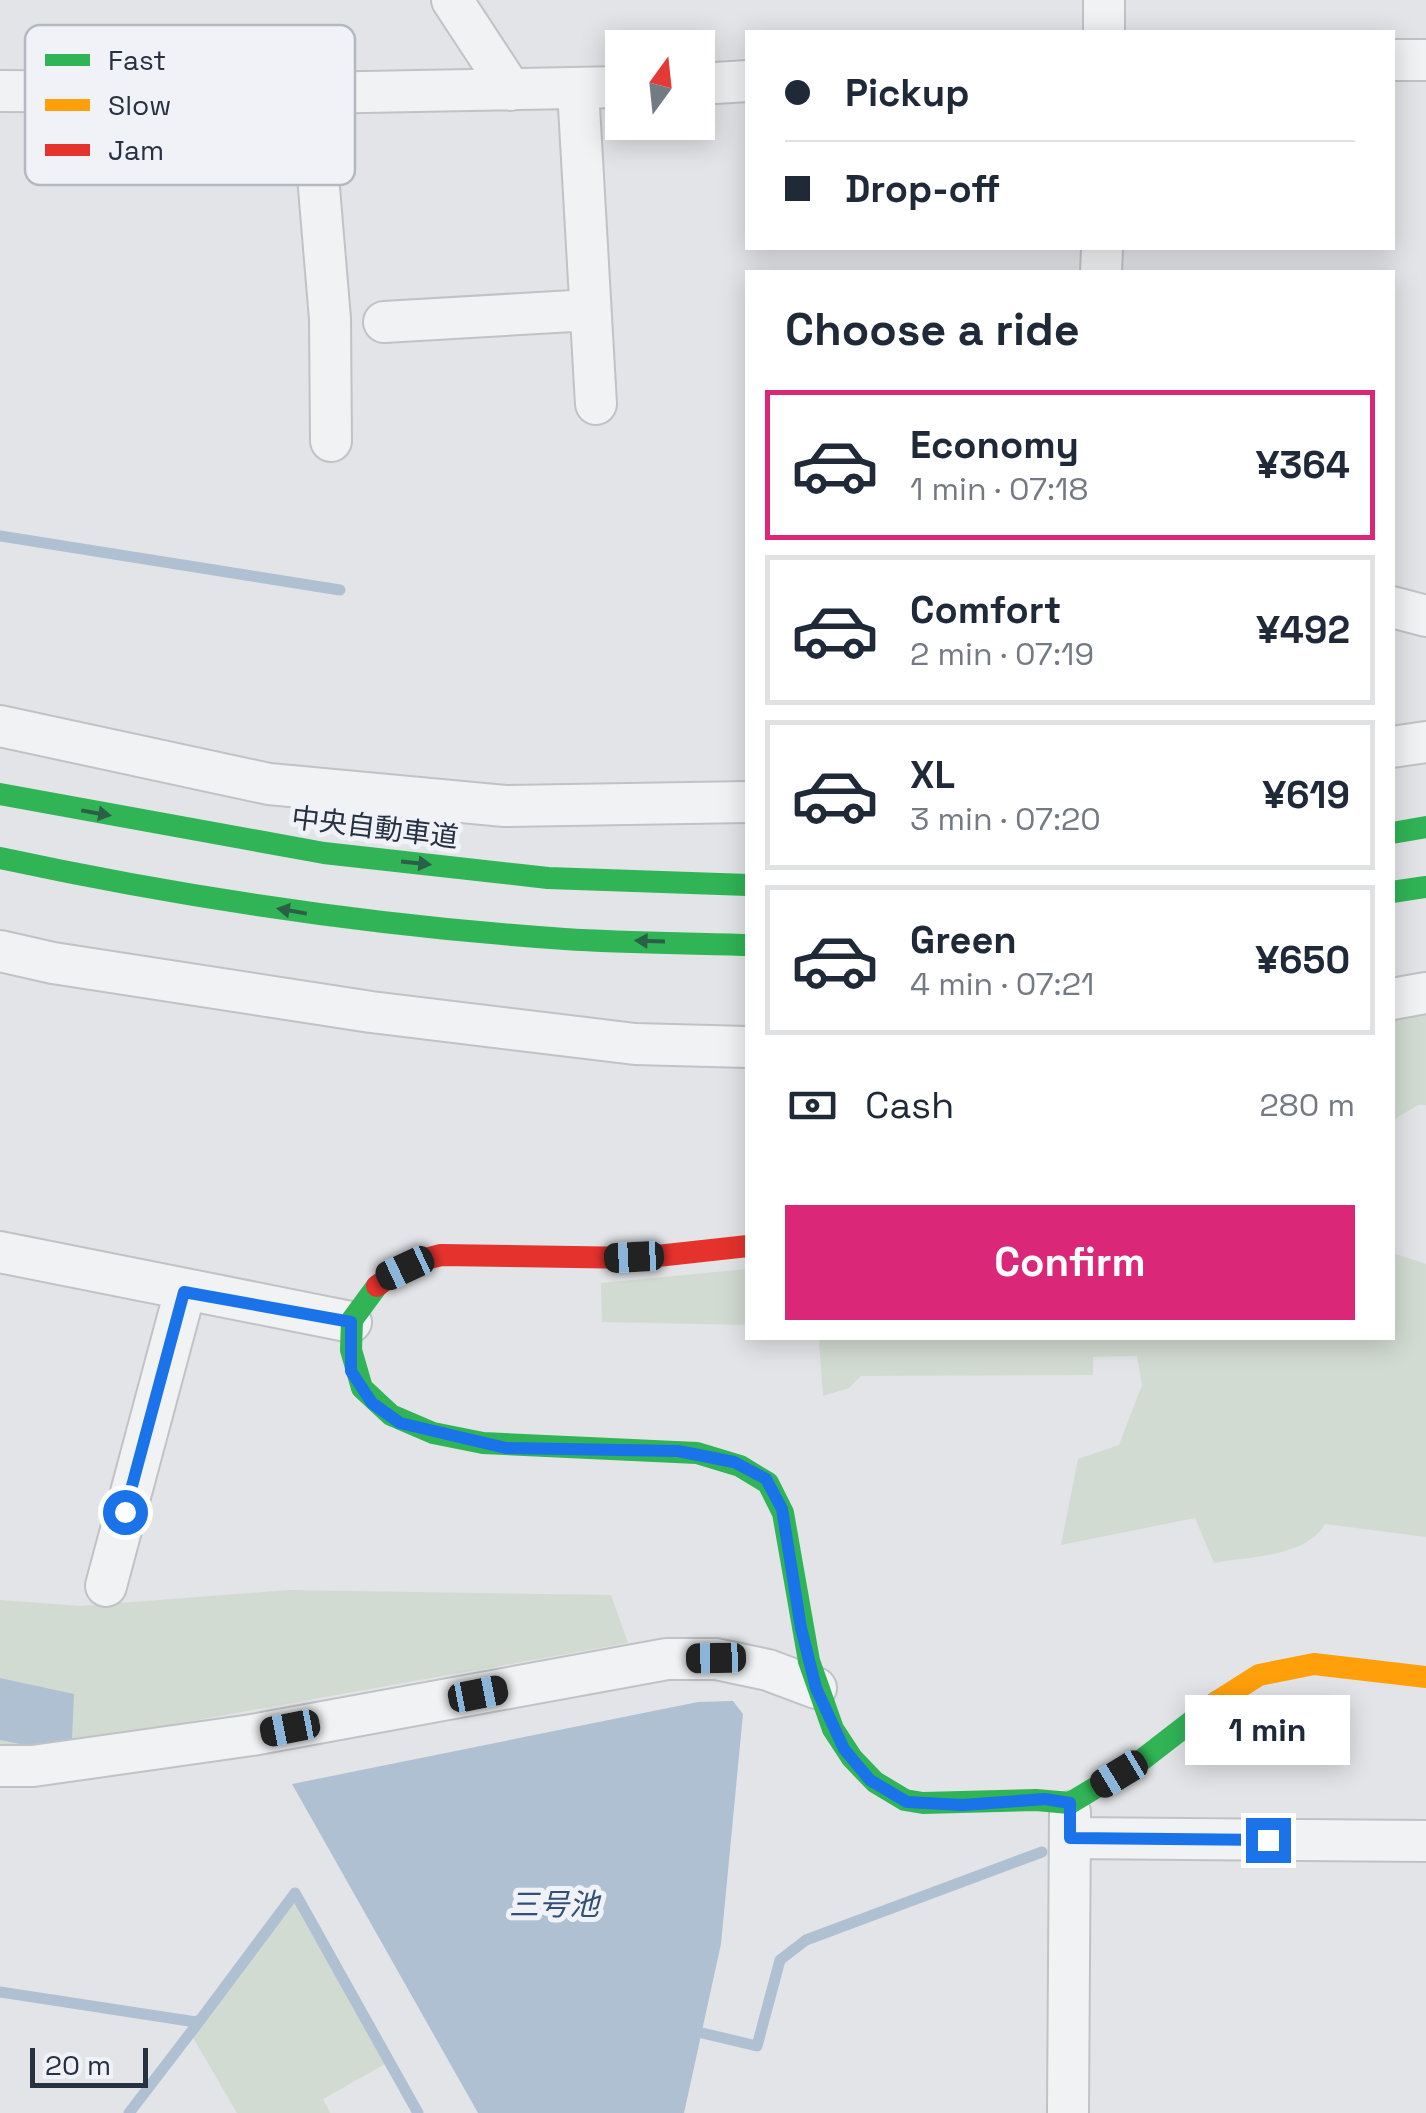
<!DOCTYPE html>
<html lang="en">
<head>
<meta charset="utf-8">
<style>
	body { margin:0; font-family:"Space Grotesk","Noto Sans JP",sans-serif; background:#f6f6f7; color:#1f2937; height:100vh; display:flex; flex-direction:column; font-size:38px; white-space:nowrap }
	* { box-sizing:border-box; margin:0 }
	p { font-size:32px; color:#747a83 }
	.icon { flex:none; width:55px; height:55px; fill:none; stroke:currentColor; stroke-width:2; stroke-linecap:round; stroke-linejoin:round }
	.map { position:relative; flex:1; overflow:hidden }
	.panel { position:absolute; left:745px; top:270px; width:650px; height:1070px; display:flex; flex-direction:column; background:#fff; border-radius:0px; box-shadow:0 5px 25px #0003 }
	.panel>* { flex:none }
	.guide { position:absolute; left:745px; top:30px; width:650px; height:220px; border-radius:0px; box-shadow:0 5px 25px #0003; display:grid; align-content:center; height:220px; padding:0 40px; background:#fff }
	.needle { width:65px; rotate:15deg }
	.buttons { position:absolute; left:605px; top:30px; display:grid; gap:20px }
	.buttons a { display:grid; place-items:center; width:110px; height:110px; border-radius:0px; background:#fff; box-shadow:0 5px 25px #0003; font-size:50px }
	.scale { position:absolute; left:30px; bottom:25px; width:118px; box-sizing:border-box; padding-left:10px; border:5px solid #283141; border-top:0; font-size:28px; line-height:35px; white-space:nowrap; color:#283141; -webkit-text-stroke:8px #f0f2f7; paint-order:stroke }
	.end { position:absolute; width:45px; height:45px; margin:-22px; border:12px solid #1a73e8; background:#fff; box-shadow:0 0 0 5px #fff }
	.from { border-radius:50% }
	.bubble { position:absolute; height:70px; border-radius:0px; background:#fff; box-shadow:0 5px 25px #0003; font-size:32px; font-weight:700; line-height:70px; text-align:center }
	.car { position:absolute; width:30px; height:60px; margin:-30px -15px; border-radius:12px; box-shadow:0 0 8px 2px #0007; background:linear-gradient(#222 24%,#8ab4d8 0 40%,#222 0 76%,#8ab4d8 0 86%,#222 0) }
	.guide b { display:flex; align-items:center; gap:35px; height:95px; font-size:38px }
	.guide b+b { border-top:2px solid #e0e1e3 }
	.guide i { width:25px; height:25px; background:#1f2937 }
	ul { padding:0; list-style:none }
	li { display:flex; align-items:center; gap:30px; height:150px; margin:0 20px 15px; padding:0 20px; border:5px solid #e0e1e3; border-radius:0px }
	li div { flex:1 }
	li b { display:block; font-size:38px }
	li em { font-style:normal; font-weight:700 }
	li.active { border-color:#db2777 }
	li>.icon { width:90px; height:90px; stroke-width:1.5 }
	h2 { padding:0 40px; font-size:45px; line-height:120px }
	.pay { display:flex; align-items:center; gap:25px; height:110px; padding:0 40px; font-size:38px }
	.pay p { margin-inline-start:auto }
	.action { display:flex; gap:20px; margin-top:auto; padding:20px 40px }
	.action a { flex:1; height:115px; border-radius:0px; background:#db2777; color:#fff; font-size:40px; font-weight:700; line-height:115px; text-align:center }
	.map>svg:first-child { display:block }
</style>
</head>
<body>
<div class="map">
<svg width="1426" height="2113" viewBox="0 0 1426 2113">
	<rect width="100%" height="100%" fill="#e2e4e7"/>
	<!-- green -->
	<path fill="#d2dbd2" d="M 1426,1012 L 1426,1105 L 1418,1105 L 1393,1120 L 1393,1021 Z
		M 1393,1253 L 1426,1264 L 1426,1537 L 1325,1524 C 1305,1558 1249,1556 1214,1563 L 1195,1518 L 1061,1545 L 1078,1459 L 1119,1445 L 1142,1385 L 1137,1356 L 1093,1357 L 1093,1375 L 861,1376 L 849,1388 L 823,1396 L 819,1338 L 1392,1338 Z
		M 747,1269 L 747,1325 L 602,1322 L 601,1283 Z
		M 289,1590 L 611,1595 L 628,1643 L 147,1729 L 21,1748 L 0,1747 L 0,1600 L 81,1606 Z
		M 294,1903 L 385,2064 L 323,2099 L 330,2113 L 237,2113 L 192,2036 Z"/>
	<!-- water -->
	<path fill="#b0c0d3" d="M 0,1678 L 74,1694 L 72,1740 L 25,1745 L 0,1740 Z
		M 733,1701 L 743,1714 L 721,1944 L 684,2113 L 478,2113 L 292,1784 L 698,1702 Z"/>
	<g fill="none" stroke-linecap="round" stroke-linejoin="round">
		<!-- stream -->
		<path stroke="#b0c0d3" stroke-width="11" d="M 0,536 L 340,590
			M 0,1992 L 196,2022 L 201,2019 L 295,1893 L 418,2113
			M 702,2033 L 757,2046 L 780,1960 L 806,1940 L 1042,1852
			M 129,2113 L 201,2019"/>
		<defs>
			<path id="street" d="M 452,0 L 511,90
				M 1104,32 L 1104,0
				M 1392,60 L 1426,60
				M 698,84 L 748,81
				M 578,89 L 596,404
				M 0,91 L 311,93 L 622,87
				M 311,93 L 330,319 L 331,441
				M 1101,272 L 1102,248
				M 384,322 L 590,310
				M 1392,607 L 1426,616
				M 0,726 L 269,784 L 505,806 L 748,802
				M 1392,747 L 1426,742
				M 0,951 L 53,963 L 371,1012 L 635,1044 L 748,1047
				M 1392,999 L 1426,993
				M 0,1252 L 351,1322
				M 106,1586 L 185,1291
				M 0,1766 L 33,1766 L 252,1735 L 667,1659 L 716,1659 L 768,1670 L 816,1688
				M 1071,1838 L 1426,1841
				M 1068,2113 L 1070,1812"/>
		</defs>
		<!-- street casing -->
		<use href="#street" stroke="#c0c2c5" stroke-width="44"/>
		<!-- street -->
		<use href="#street" stroke="#f1f2f4" stroke-width="40"/>
		<!-- fast -->
		<path stroke="#30b455" stroke-width="22" d="M 0,794 L 324,853 L 548,878 L 748,885
			M 1392,833 L 1426,827
			M 0,858 C 186,898 375,926 565,939 C 626,943 687,943 748,945
			M 1392,892 L 1426,887
			M 377,1286 L 352,1320 L 351,1350 L 362,1388 L 391,1415 L 433,1433 L 483,1443 L 697,1453 L 740,1466 L 768,1483 L 783,1513 L 809,1661 L 833,1729 L 852,1758 L 875,1782 L 905,1800 L 923,1803 L 1036,1800 L 1070,1803 L 1143,1759 L 1218,1701"/>
		<!-- slow -->
		<path stroke="#ff9f0a" stroke-width="22" d="M 1218,1701 L 1259,1675 L 1314,1664 L 1426,1677"/>
		<!-- jam -->
		<path stroke="#e5322d" stroke-width="22" d="M 377,1286 L 407,1264 L 441,1255 L 639,1258 L 748,1246"/>
	</g>
	<!-- one-way arrows -->
	<defs><path id="oneway-solid" d="M-6-.8H1V-3.2L6.5 0L1 3.2V.8H-6Z" transform="scale(2.5)"/></defs>
	<g fill="#2b5f48">
		<use href="#oneway-solid" transform="translate(96 813) rotate(10)"/>
		<use href="#oneway-solid" transform="translate(416 863) rotate(6)"/>
		<use href="#oneway-solid" transform="translate(292 911) rotate(-170)"/>
		<use href="#oneway-solid" transform="translate(650 941) rotate(-178)"/>
	</g>
	<g fill="none" stroke-linecap="round" stroke-linejoin="round">
		<!-- route -->
		<path stroke="#1a73e8" stroke-width="12" d="M 125,1512 L 184,1292 L 351,1322 L 351,1371 L 372,1403 L 400,1423 L 506,1448 L 678,1451 L 734,1462 L 766,1479 L 782,1509 L 801,1628 L 816,1688 L 844,1749 L 870,1780 L 907,1802 L 963,1805 L 1045,1799 L 1070,1803 L 1070,1838 L 1268,1840"/>
	</g>
	<g text-anchor="middle" stroke-width="10" stroke-linejoin="round" paint-order="stroke">
		<!-- street labels -->
		<g font-size="28" fill="#283141" stroke="#f0f2f7">
			<text transform="translate(375 827) rotate(7)" y="10">中央自動車道</text>
		</g>
		<!-- water labels -->
		<g font-size="30" font-style="italic" fill="#324f75" stroke="#f0f2f7">
			<text x="554" y="1915">三号池</text>
		</g>
	</g>
	<!-- legend -->
	<rect x="25" y="25" width="330" height="160" rx="15" fill="#f0f2f7" stroke="#b4b8c0" stroke-width="2.5"/>
	<rect x="45" y="54" width="45" height="12" fill="#30b455"/>
	<rect x="45" y="99" width="45" height="12" fill="#ff9f0a"/>
	<rect x="45" y="144" width="45" height="12" fill="#e5322d"/>
	<g font-size="28" fill="#283141">
		<text x="108" y="70">Fast</text>
		<text x="108" y="115">Slow</text>
		<text x="108" y="160">Jam</text>
	</g>
</svg>
<div class="buttons">
<a><svg class="needle" viewBox="-14 -14 28 28"><path d="M0-13l5 13h-10z" fill="#e53935"/><path d="M0 13l5-13h-10z" fill="#747a83"/></svg></a>
</div>
<div class="scale">20 m</div>
<i class="end from" style="left:125px;top:1512px"></i>
<i class="end" style="left:1268px;top:1840px"></i>
<div class="bubble" style="left:1185px;top:1695px;width:165px">1 min</div>
<i class="car" style="left:634px;top:1257px;rotate:267deg"></i>
<i class="car" style="left:405px;top:1268px;rotate:245deg"></i>
<i class="car" style="left:716px;top:1658px;rotate:269deg"></i>
<i class="car" style="left:478px;top:1694px;rotate:79deg"></i>
<i class="car" style="left:290px;top:1728px;rotate:259deg"></i>
<i class="car" style="left:1119px;top:1774px;rotate:239deg"></i>
<div class="guide">
<b><i class="from"></i>Pickup</b>
<b><i></i>Drop-off</b>
</div>
<section class="panel">
<h2>Choose a ride</h2>
<ul>
<li class="active"><svg class="icon" aria-label="car" viewBox="0 0 24 24"><path d="M5 17H2v-5l4-1 3-4h7l3 4 3 1v5h-3M9 17h6M6 11h13"/><circle cx="7" cy="17" r="2"/><circle cx="17" cy="17" r="2"/></svg><div><b>Economy</b><p>1 min · 07:18</p></div><em>¥364</em></li>
<li><svg class="icon" aria-label="car" viewBox="0 0 24 24"><path d="M5 17H2v-5l4-1 3-4h7l3 4 3 1v5h-3M9 17h6M6 11h13"/><circle cx="7" cy="17" r="2"/><circle cx="17" cy="17" r="2"/></svg><div><b>Comfort</b><p>2 min · 07:19</p></div><em>¥492</em></li>
<li><svg class="icon" aria-label="car" viewBox="0 0 24 24"><path d="M5 17H2v-5l4-1 3-4h7l3 4 3 1v5h-3M9 17h6M6 11h13"/><circle cx="7" cy="17" r="2"/><circle cx="17" cy="17" r="2"/></svg><div><b>XL</b><p>3 min · 07:20</p></div><em>¥619</em></li>
<li><svg class="icon" aria-label="car" viewBox="0 0 24 24"><path d="M5 17H2v-5l4-1 3-4h7l3 4 3 1v5h-3M9 17h6M6 11h13"/><circle cx="7" cy="17" r="2"/><circle cx="17" cy="17" r="2"/></svg><div><b>Green</b><p>4 min · 07:21</p></div><em>¥650</em></li>
</ul>
<div class="pay"><svg class="icon" aria-label="cash" viewBox="0 0 24 24"><path d="M3 7h18v10H3z"/><circle cx="12" cy="12" r="2"/></svg>Cash<p>280 m</p></div>
<div class="action"><a>Confirm</a></div>
</section>
</div>
</body>
</html>
